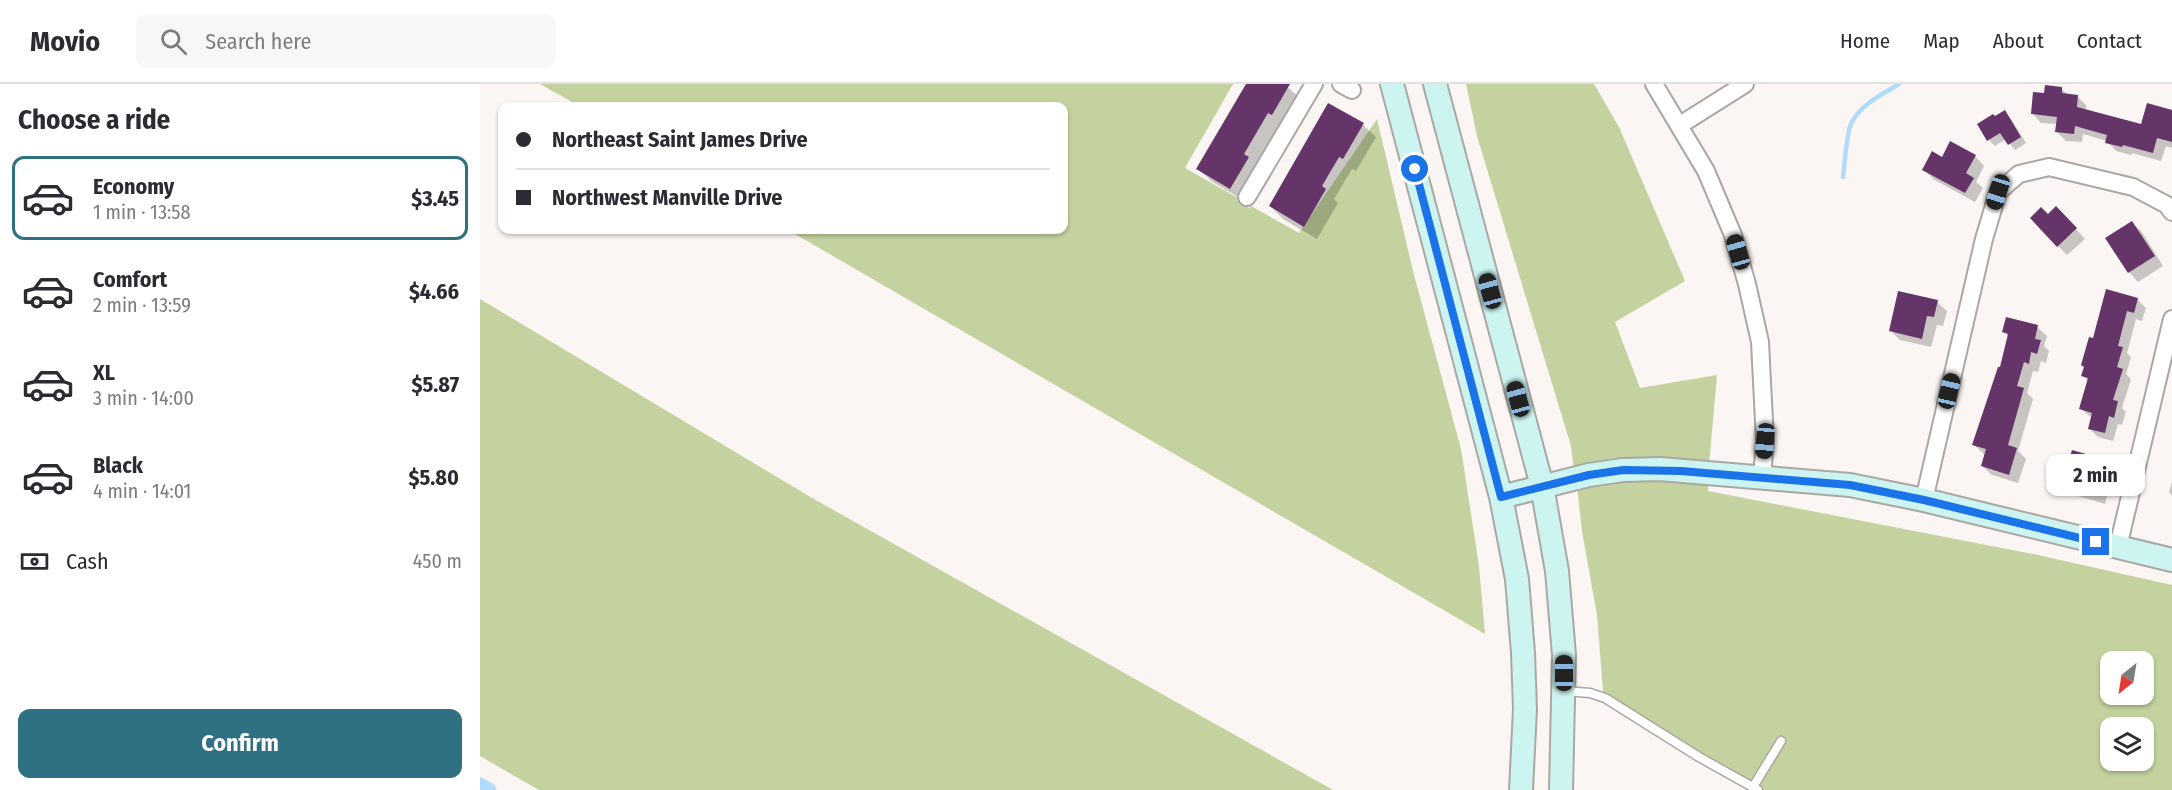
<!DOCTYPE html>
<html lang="en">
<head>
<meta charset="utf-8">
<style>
	body { margin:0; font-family:"Fira Sans Condensed",sans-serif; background:#f7f7f7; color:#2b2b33; height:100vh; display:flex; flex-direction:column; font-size:22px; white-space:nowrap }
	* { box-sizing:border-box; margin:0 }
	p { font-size:20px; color:#7c7c81 }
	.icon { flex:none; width:33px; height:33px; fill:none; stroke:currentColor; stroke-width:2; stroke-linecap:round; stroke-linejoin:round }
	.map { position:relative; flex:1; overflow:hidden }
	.drawer { display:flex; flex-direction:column; background:#fff; width:480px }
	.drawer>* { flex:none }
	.hud { position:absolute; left:18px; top:18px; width:570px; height:132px; border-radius:12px; box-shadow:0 2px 4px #0004; display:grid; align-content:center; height:132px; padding:0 18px; background:#fff }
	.needle { width:39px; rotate:210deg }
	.fabs { position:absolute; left:1620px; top:567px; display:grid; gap:12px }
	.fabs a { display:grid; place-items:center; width:54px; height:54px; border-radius:12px; background:#fff; box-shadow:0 2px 4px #0004; font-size:30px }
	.end { position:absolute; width:27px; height:27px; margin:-14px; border:8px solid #1a73e8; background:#fff; box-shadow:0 0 0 3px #fff }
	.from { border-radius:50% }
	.bubble { position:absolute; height:42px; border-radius:12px; background:#fff; box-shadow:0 2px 4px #0004; font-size:20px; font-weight:700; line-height:42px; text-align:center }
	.car { position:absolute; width:18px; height:36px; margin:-18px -9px; border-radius:8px; box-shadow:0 0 4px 2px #0007; background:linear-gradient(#222 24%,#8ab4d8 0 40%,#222 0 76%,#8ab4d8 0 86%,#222 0) }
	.hud b { display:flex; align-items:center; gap:21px; height:57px; font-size:22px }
	.hud b+b { border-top:2px solid #e1e1e2 }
	.hud i { width:15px; height:15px; background:#2b2b33 }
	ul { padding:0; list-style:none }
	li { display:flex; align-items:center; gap:18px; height:84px; margin:0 12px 9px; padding:0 6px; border:3px solid transparent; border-radius:12px }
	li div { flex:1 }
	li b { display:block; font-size:22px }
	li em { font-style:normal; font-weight:700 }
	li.selected { border-color:#2f7183 }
	li>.icon { width:54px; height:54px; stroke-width:1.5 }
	h2 { padding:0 18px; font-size:27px; line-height:72px }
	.pay { display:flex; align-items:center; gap:15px; height:66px; padding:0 18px; font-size:22px }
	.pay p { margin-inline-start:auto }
	.action { display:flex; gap:12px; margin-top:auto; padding:12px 18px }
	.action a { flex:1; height:69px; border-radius:12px; background:#2f7183; color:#fff; font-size:24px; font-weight:700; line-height:69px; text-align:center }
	header { display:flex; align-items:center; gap:36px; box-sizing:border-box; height:84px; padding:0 30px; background:#fff; border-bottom:2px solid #e1e1e2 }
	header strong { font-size:28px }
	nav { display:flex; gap:33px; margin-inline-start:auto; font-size:21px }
	.search { width:420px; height:54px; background:#f7f7f7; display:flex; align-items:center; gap:15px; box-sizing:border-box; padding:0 21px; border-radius:12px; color:#7c7c81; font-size:22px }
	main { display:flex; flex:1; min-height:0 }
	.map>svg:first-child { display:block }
</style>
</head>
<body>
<header>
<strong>Movio</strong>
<div class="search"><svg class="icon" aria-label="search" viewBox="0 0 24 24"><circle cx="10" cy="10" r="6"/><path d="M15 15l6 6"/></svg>Search here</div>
<nav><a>Home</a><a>Map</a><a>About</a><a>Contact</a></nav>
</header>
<main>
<section class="drawer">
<h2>Choose a ride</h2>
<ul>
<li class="selected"><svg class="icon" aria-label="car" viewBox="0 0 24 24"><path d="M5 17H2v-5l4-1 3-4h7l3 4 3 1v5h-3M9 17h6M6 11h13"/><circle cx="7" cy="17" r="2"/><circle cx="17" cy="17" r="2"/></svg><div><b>Economy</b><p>1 min · 13:58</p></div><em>$3.45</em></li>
<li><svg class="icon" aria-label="car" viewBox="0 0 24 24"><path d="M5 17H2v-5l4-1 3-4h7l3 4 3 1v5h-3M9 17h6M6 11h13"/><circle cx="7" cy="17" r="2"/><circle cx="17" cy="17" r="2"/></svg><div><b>Comfort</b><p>2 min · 13:59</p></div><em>$4.66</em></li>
<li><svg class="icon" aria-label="car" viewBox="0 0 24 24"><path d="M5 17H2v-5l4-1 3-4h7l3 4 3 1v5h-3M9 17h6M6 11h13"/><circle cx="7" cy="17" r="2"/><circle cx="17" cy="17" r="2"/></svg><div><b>XL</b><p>3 min · 14:00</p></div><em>$5.87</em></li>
<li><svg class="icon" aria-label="car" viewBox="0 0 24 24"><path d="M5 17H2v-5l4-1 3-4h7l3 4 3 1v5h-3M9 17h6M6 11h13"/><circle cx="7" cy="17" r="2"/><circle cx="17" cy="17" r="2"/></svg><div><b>Black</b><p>4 min · 14:01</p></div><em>$5.80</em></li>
</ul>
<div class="pay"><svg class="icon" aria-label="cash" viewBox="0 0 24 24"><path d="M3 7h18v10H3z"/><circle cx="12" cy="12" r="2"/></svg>Cash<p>450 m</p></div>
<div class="action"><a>Confirm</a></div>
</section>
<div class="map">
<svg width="1692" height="706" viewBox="0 0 1692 706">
	<rect width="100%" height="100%" fill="#fbf6f3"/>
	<!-- green -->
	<path fill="#c3d29e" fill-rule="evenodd" d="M 60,0 L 753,0 L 705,84 L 758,114 L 757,116 L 769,124 L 771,122 L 819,149 L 897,35 L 934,191 L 981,365 L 999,482 L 1005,550 L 308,146 L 584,146 L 584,22 L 99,22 Z
		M 986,0 L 1114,0 L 1139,43 L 1205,197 L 1135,238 L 1160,304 L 1237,291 L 1229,381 L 1094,386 L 1091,362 L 997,52 Z
		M 0,215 L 332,414 L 853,706 L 59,706 L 0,672 Z
		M 1143,394 L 1228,397 L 1228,407 L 1558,471 L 1692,501 L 1692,706 L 1275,706 L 1124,619 L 1117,531 L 1102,447 L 1097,402 ZM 1630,578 L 1664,578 L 1664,610 L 1630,610 ZM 1630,644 L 1664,644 L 1664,676 L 1630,676 Z"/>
	<!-- shadow -->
	<path fill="#0003" d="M 768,0 L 804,0 L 821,15 L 763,116 L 731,97 L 718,84 Z
		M 1581,4 L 1588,11 L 1597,12 L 1606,21 L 1606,27 L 1662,42 L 1692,28 L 1692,64 L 1686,62 L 1681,77 L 1652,69 L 1651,71 L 1636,67 L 1627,57 L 1603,50 L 1602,58 L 1586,57 L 1577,48 L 1578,40 L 1561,39 L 1553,30 L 1565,10 Z
		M 1524,28 L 1531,35 L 1546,59 L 1535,66 L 1526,55 L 1515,62 L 1509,56 L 1515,34 Z
		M 883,41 L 896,53 L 876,87 L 872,85 L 854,115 L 858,119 L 837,155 L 803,135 L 790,122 Z
		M 1495,72 L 1504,82 L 1496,98 L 1503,104 L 1495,118 L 1453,95 L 1444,85 Z
		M 1568,132 L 1586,134 L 1605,155 L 1587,171 L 1578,162 Z
		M 1652,139 L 1662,148 L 1683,182 L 1658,198 L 1649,188 Z
		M 1657,215 L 1666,224 L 1662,237 L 1656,235 L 1647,269 L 1651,273 L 1646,290 L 1651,295 L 1642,324 L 1646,328 L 1642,341 L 1638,340 L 1633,357 L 1618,353 L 1609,344 L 1612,334 L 1601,325 L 1608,297 L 1603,292 L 1614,256 Z
		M 1457,218 L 1467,227 L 1463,242 L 1457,241 L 1451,263 L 1420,256 L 1410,246 Z
		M 1557,243 L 1567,252 L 1564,262 L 1569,267 L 1566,279 L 1561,277 L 1558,288 L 1553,287 L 1547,309 L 1553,315 L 1538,367 L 1546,375 L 1538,399 L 1512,391 L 1502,382 L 1505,371 L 1494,361 L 1521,285 L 1529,253 L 1524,247 Z
		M 1619,376 L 1629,385 L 1624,401 L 1629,406 L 1625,420 L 1582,407 L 1573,397 L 1587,387 Z
		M 1692,398 L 1692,412 L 1689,408 Z"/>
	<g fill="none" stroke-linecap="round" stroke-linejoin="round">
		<!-- stream -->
		<path stroke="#b1dbf9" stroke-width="4.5" d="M 1363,93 C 1365,80 1366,47 1372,38 C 1381,20 1403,10 1419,0"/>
		<!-- canal -->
		<path stroke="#b1dbf9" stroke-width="15" d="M 0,701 L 9,706"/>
	</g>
	<!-- building -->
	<path fill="#65356a" d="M 766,0 L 810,0 L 792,31 L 788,29 L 764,70 L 769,73 L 750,105 L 716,85 Z
		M 1565,1 L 1582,3 L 1582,9 L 1598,11 L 1597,23 L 1661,40 L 1667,19 L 1692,26 L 1692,58 L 1677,54 L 1673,69 L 1643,61 L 1642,63 L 1625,59 L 1627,51 L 1595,42 L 1594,50 L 1575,48 L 1577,33 L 1551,30 L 1553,8 L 1564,9 Z
		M 848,19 L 884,39 L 863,75 L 859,73 L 842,102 L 846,105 L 824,143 L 789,122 Z
		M 1525,26 L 1541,53 L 1528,61 L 1520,49 L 1507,57 L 1497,40 L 1513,30 L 1515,32 Z
		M 1470,57 L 1496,71 L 1486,89 L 1494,94 L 1485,109 L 1442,86 L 1452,67 L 1462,73 Z
		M 1576,122 L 1597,144 L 1577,163 L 1550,134 L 1561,123 L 1568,130 Z
		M 1652,137 L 1675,172 L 1648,189 L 1625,154 Z
		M 1626,205 L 1658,214 L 1654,229 L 1647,227 L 1638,262 L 1643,263 L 1637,283 L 1643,285 L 1633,316 L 1638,317 L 1634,334 L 1629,332 L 1625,349 L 1608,345 L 1612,329 L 1599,325 L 1608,294 L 1601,292 L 1604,283 L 1601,281 L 1609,253 L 1613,254 Z
		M 1418,207 L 1458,216 L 1454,233 L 1447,232 L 1442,255 L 1409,247 Z
		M 1526,233 L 1558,241 L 1555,255 L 1561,256 L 1557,270 L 1551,268 L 1549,280 L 1544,278 L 1537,302 L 1544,304 L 1528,361 L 1537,364 L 1529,391 L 1501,382 L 1506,365 L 1492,361 L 1518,283 L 1520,283 L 1528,250 L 1522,248 Z
		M 1592,366 L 1620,374 L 1614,393 L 1620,395 L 1615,412 L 1571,398 L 1576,382 L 1586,385 Z"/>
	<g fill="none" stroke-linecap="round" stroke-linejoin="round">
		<defs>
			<path id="lane" d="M 1085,607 L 1110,609 L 1125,614 L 1219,673 L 1278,706
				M 1273,703 L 1301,657"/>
			<path id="street" d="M 861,0 L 872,6
				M 1174,0 L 1226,87 L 1253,151 L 1267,200 L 1280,258 L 1285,357 L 1282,393
				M 1200,41 L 1265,0
				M 767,113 L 834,0
				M 1444,416 L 1504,155 L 1518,108 L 1539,90 L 1569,83 L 1653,103 L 1687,121 L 1692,128
				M 1638,463 L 1692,235"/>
			<path id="secondary" d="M 912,0 L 1021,413 L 1037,495 L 1043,569 L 1045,625 L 1041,706
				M 955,0 L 1062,402 L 1077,487 L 1084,571 L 1081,706
				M 1021,413 L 1109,391 L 1143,386 L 1180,385 L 1370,401 L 1444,416 L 1692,476"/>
		</defs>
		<!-- lane casing -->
		<use href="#lane" stroke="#aba7a4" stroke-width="11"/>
		<!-- street casing -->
		<use href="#street" stroke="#aba7a4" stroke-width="20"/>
		<!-- secondary casing -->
		<use href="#secondary" stroke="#aba7a4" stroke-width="26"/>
		<!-- lane -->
		<use href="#lane" stroke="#fff" stroke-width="8"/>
		<!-- street -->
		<use href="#street" stroke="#fff" stroke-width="16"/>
		<!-- secondary -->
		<use href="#secondary" stroke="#ccf4f0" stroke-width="22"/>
	</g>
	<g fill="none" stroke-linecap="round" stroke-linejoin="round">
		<!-- route -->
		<path stroke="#1a73e8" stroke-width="8" d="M 935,85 L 1021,413 L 1109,391 L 1143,386 L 1201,387 L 1370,401 L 1444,416 L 1616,458"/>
	</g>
</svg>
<div class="fabs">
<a><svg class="needle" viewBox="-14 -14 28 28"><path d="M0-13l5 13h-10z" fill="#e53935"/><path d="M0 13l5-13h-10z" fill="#7c7c81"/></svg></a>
<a><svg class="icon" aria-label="layers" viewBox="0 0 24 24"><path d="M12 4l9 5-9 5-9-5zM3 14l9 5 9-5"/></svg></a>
</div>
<i class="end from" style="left:935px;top:85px"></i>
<i class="end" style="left:1616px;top:458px"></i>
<div class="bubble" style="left:1566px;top:370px;width:99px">2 min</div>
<i class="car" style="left:1518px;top:108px;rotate:197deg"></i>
<i class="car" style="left:1258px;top:168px;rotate:344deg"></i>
<i class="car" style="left:1010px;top:207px;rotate:345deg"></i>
<i class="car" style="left:1469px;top:307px;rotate:13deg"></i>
<i class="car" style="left:1038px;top:315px;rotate:345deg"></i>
<i class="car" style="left:1285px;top:357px;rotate:185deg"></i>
<i class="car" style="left:1084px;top:589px;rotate:0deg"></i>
<div class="hud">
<b><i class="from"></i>Northeast Saint James Drive</b>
<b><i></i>Northwest Manville Drive</b>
</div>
</div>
</main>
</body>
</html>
